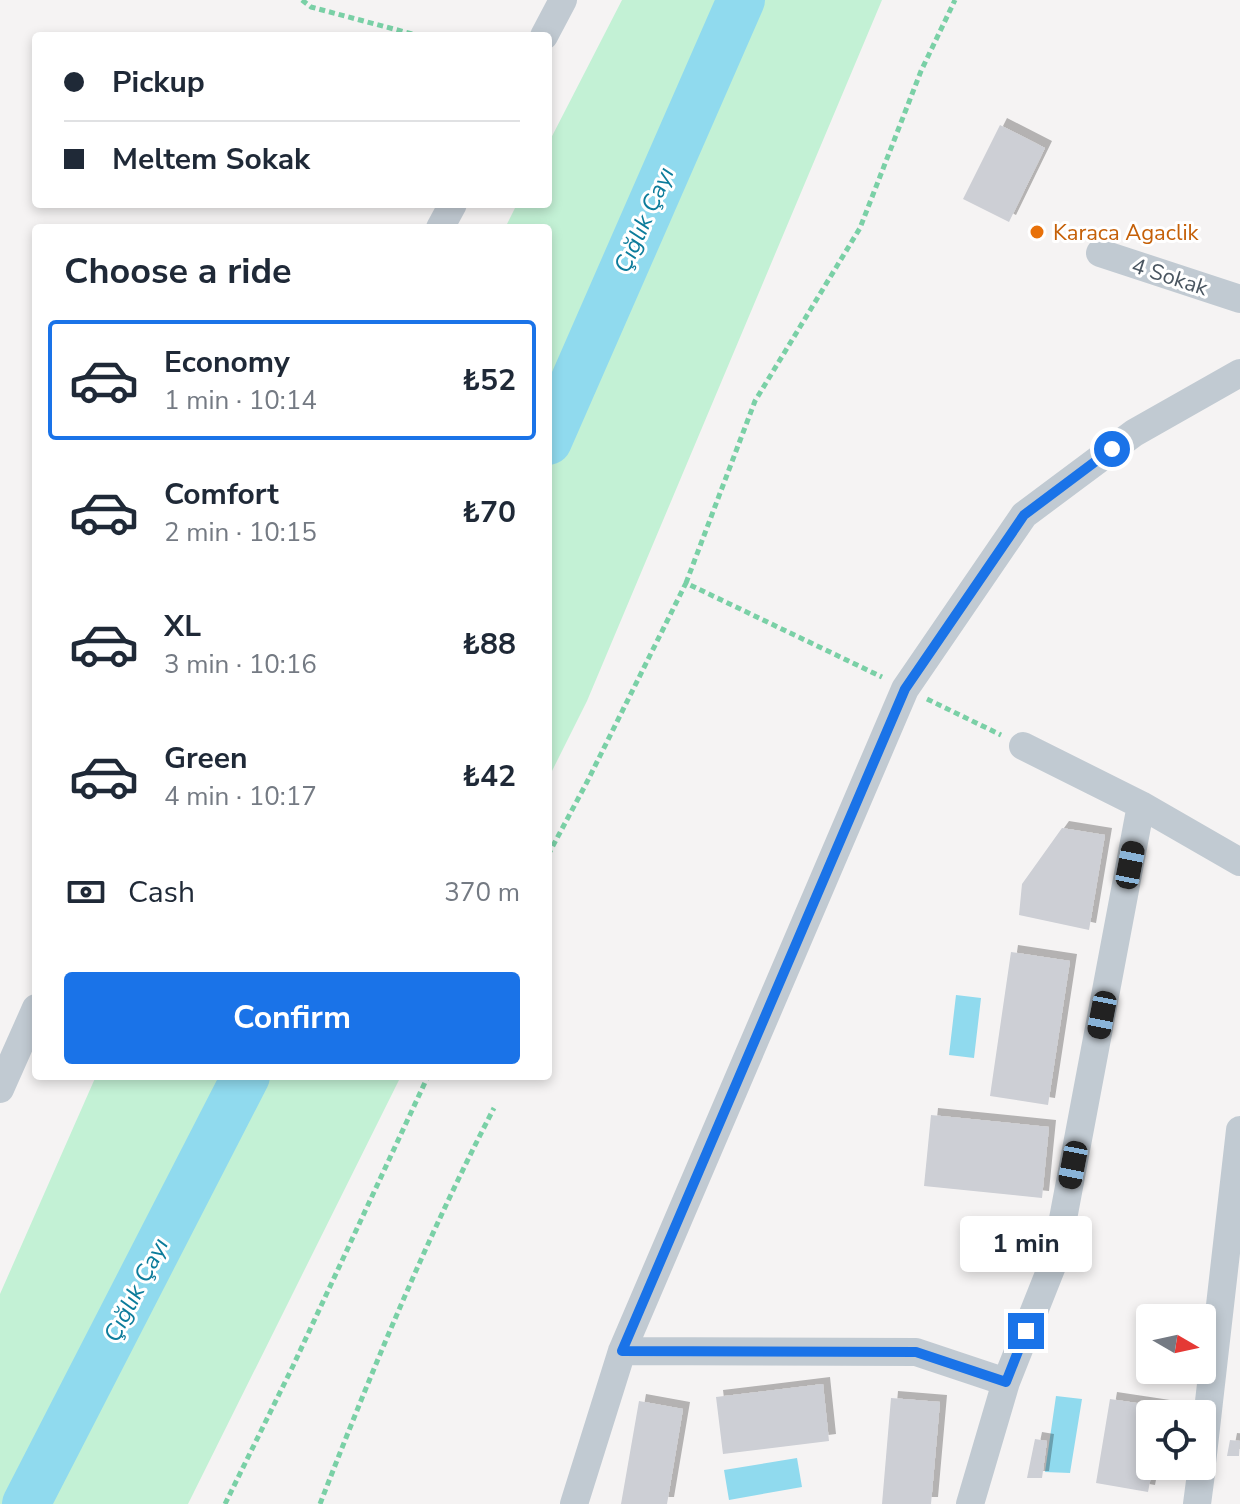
<!DOCTYPE html>
<html lang="en">
<head>
<meta charset="utf-8">
<style>
	body { margin:0; font-family:"Nunito Sans",sans-serif; background:#f2f2f3; color:#1f2937; height:100vh; display:flex; flex-direction:column; font-size:30px; white-space:nowrap }
	* { box-sizing:border-box; margin:0 }
	p { font-size:26px; color:#747a83 }
	.icon { flex:none; width:44px; height:44px; fill:none; stroke:currentColor; stroke-width:2; stroke-linecap:round; stroke-linejoin:round }
	.map { position:relative; flex:1; overflow:hidden }
	.drawer { position:absolute; left:32px; top:224px; width:520px; height:856px; display:flex; flex-direction:column; background:#fff; border-radius:8px; box-shadow:0 4px 12px #0003 }
	.drawer>* { flex:none }
	.hud { position:absolute; left:32px; top:32px; width:520px; height:176px; border-radius:8px; box-shadow:0 4px 12px #0003; display:grid; align-content:center; height:176px; padding:0 32px; background:#fff }
	.needle { width:52px; rotate:99deg }
	.tools { position:absolute; left:1136px; top:1304px; display:grid; gap:16px }
	.tools a { display:grid; place-items:center; width:80px; height:80px; border-radius:8px; background:#fff; box-shadow:0 4px 12px #0003; font-size:40px }
	.end { position:absolute; width:36px; height:36px; margin:-18px; border:10px solid #1a73e8; background:#fff; box-shadow:0 0 0 4px #fff }
	.from { border-radius:50% }
	.bubble { position:absolute; height:56px; border-radius:8px; background:#fff; box-shadow:0 4px 12px #0003; font-size:26px; font-weight:700; line-height:56px; text-align:center }
	.car { position:absolute; width:24px; height:48px; margin:-24px -12px; border-radius:10px; box-shadow:0 0 6px 2px #0007; background:linear-gradient(#222 24%,#8ab4d8 0 40%,#222 0 76%,#8ab4d8 0 86%,#222 0) }
	.hud b { display:flex; align-items:center; gap:28px; height:76px; font-size:30px }
	.hud b+b { border-top:2px solid #e0e1e3 }
	.hud i { width:20px; height:20px; background:#1f2937 }
	ul { padding:0; list-style:none }
	li { display:flex; align-items:center; gap:24px; height:120px; margin:0 16px 12px; padding:0 16px; border:4px solid transparent; border-radius:8px }
	li div { flex:1 }
	li b { display:block; font-size:30px }
	li em { font-style:normal; font-weight:700 }
	li.current { border-color:#1a73e8 }
	li>.icon { width:72px; height:72px; stroke-width:1.5 }
	h2 { padding:0 32px; font-size:36px; line-height:96px }
	.pay { display:flex; align-items:center; gap:20px; height:88px; padding:0 32px; font-size:30px }
	.pay p { margin-inline-start:auto }
	.button { display:flex; gap:16px; margin-top:auto; padding:16px 32px }
	.button a { flex:1; height:92px; border-radius:8px; background:#1a73e8; color:#fff; font-size:32px; font-weight:700; line-height:92px; text-align:center }
	.map>svg:first-child { display:block }
</style>
</head>
<body>
<div class="map">
<svg width="1240" height="1504" viewBox="0 0 1240 1504">
	<defs>
		<filter id="shadow"><feDropShadow dx="7" dy="-7" stdDeviation="0" flood-color="#0004"/></filter>
	</defs>
	<rect width="100%" height="100%" fill="#f5f3f3"/>
	<!-- green -->
	<path fill="#c3f1d5" d="M 622,0 L 882,0 L 587,701 L 548,779 L 548,228 L 505,228 L 517,204 L 548,204 L 548,144 Z
		M 96,1076 L 401,1076 L 188,1504 L 0,1504 L 0,1294 Z"/>
	<!-- water -->
	<path fill="#90daee" d="M 956,995 L 981,998 L 974,1058 L 949,1055 Z
		M 1056,1396 L 1082,1399 L 1070,1473 L 1045,1472 Z
		M 797,1458 L 802,1487 L 729,1500 L 724,1470 Z"/>
	<g fill="none" stroke-linecap="round" stroke-linejoin="round">
		<!-- river -->
		<path stroke="#90daee" stroke-width="48" d="M 548,441 L 741,0
			M 26,1504 L 246,1076"/>
	</g>
	<!-- building -->
	<path fill="#cdcfd5" filter="url(#shadow)" d="M 1000,125 L 1045,148 L 1009,222 L 963,199 Z
		M 1062,828 L 1105,835 L 1089,930 L 1019,915 L 1022,884 Z
		M 1011,952 L 1070,961 L 1048,1105 L 990,1096 Z
		M 931,1115 L 1049,1127 L 1042,1198 L 924,1186 Z
		M 823,1384 L 829,1441 L 723,1454 L 716,1397 Z
		M 891,1398 L 940,1402 L 931,1504 L 882,1504 Z
		M 1110,1399 L 1163,1407 L 1162,1414 L 1150,1414 L 1150,1466 L 1153,1466 L 1148,1492 L 1096,1483 Z
		M 639,1401 L 683,1409 L 667,1504 L 621,1504 Z
		M 1035,1439 L 1047,1441 L 1042,1478 L 1027,1478 Z
		M 1230,1440 L 1240,1441 L 1239,1456 L 1227,1456 Z"/>
	<g fill="none" stroke-linecap="round" stroke-linejoin="round">
		<!-- path -->
		<path stroke="#7ad0a6" stroke-width="5" stroke-dasharray="6 4" stroke-linecap="butt" d="M 302,0 L 311,7 L 420,36
			M 686,583 L 755,401 L 860,228 L 921,71 L 955,0
			M 927,699 L 1001,735
			M 548,855 L 587,782 L 686,583 L 882,677
			M 225,1504 L 293,1366 L 428,1076
			M 320,1504 C 372,1370 427,1237 494,1108"/>
		<!-- minor -->
		<path stroke="#c1cad2" stroke-width="28" d="M 544,36 L 563,0
			M 440,228 L 453,204
			M 1100,253 L 1240,299
			M 1023,746 L 1141,805 L 1240,862
			M 0,1089 L 36,1008
			M 622,1351 L 916,1352 L 1006,1382
			M 1202,1463 L 1240,1130
			M 574,1504 L 622,1351 L 905,689 L 1024,515 L 1134,433 L 1240,373
			M 970,1504 L 1006,1382 L 1056,1256 L 1141,805
			M 1197,1504 L 1202,1466"/>
	</g>
	<g fill="none" stroke-linecap="round" stroke-linejoin="round">
		<!-- route -->
		<path stroke="#1a73e8" stroke-width="10" d="M 1026,1331 L 1006,1382 L 916,1352 L 622,1351 L 905,689 L 1024,515 L 1112,449"/>
	</g>
	<!-- markers -->
	<circle fill="#e8710a" stroke="#fff" stroke-width="3" cx="1037" cy="232" r="8"/>
	<g text-anchor="middle" stroke-width="6" stroke-linejoin="round" paint-order="stroke">
		<!-- food labels -->
		<g font-size="22" fill="#c56008" stroke="#fff" text-anchor="start">
			<text x="1053" y="240">Karaca Agaclik</text>
		</g>
		<!-- street labels -->
		<g font-size="22" fill="#4a5661" stroke="#fff">
			<text transform="translate(1170 276) rotate(18)" y="8">4 Sokak</text>
		</g>
		<!-- water labels -->
		<g font-size="24" font-style="italic" fill="#0c7c9b" stroke="#fff">
			<text transform="translate(644 220) rotate(-66)" y="8">Çığlık Çayı</text>
			<text transform="translate(136 1290) rotate(-63)" y="8">Çığlık Çayı</text>
		</g>
	</g>
</svg>
<div class="tools">
<a><svg class="needle" viewBox="-14 -14 28 28"><path d="M0-13l5 13h-10z" fill="#e53935"/><path d="M0 13l5-13h-10z" fill="#747a83"/></svg></a>
<a><svg class="icon" aria-label="locate" viewBox="0 0 24 24"><circle cx="12" cy="12" r="6"/><path d="M12 2v4M12 18v4M2 12h4M18 12h4"/></svg></a>
</div>
<i class="end from" style="left:1112px;top:449px"></i>
<i class="end" style="left:1026px;top:1331px"></i>
<div class="bubble" style="left:960px;top:1216px;width:132px">1 min</div>
<i class="car" style="left:1130px;top:865px;rotate:11deg"></i>
<i class="car" style="left:1102px;top:1015px;rotate:191deg"></i>
<i class="car" style="left:1073px;top:1165px;rotate:191deg"></i>
<div class="hud">
<b><i class="from"></i>Pickup</b>
<b><i></i>Meltem Sokak</b>
</div>
<section class="drawer">
<h2>Choose a ride</h2>
<ul>
<li class="current"><svg class="icon" aria-label="car" viewBox="0 0 24 24"><path d="M5 17H2v-5l4-1 3-4h7l3 4 3 1v5h-3M9 17h6M6 11h13"/><circle cx="7" cy="17" r="2"/><circle cx="17" cy="17" r="2"/></svg><div><b>Economy</b><p>1 min · 10:14</p></div><em>₺52</em></li>
<li><svg class="icon" aria-label="car" viewBox="0 0 24 24"><path d="M5 17H2v-5l4-1 3-4h7l3 4 3 1v5h-3M9 17h6M6 11h13"/><circle cx="7" cy="17" r="2"/><circle cx="17" cy="17" r="2"/></svg><div><b>Comfort</b><p>2 min · 10:15</p></div><em>₺70</em></li>
<li><svg class="icon" aria-label="car" viewBox="0 0 24 24"><path d="M5 17H2v-5l4-1 3-4h7l3 4 3 1v5h-3M9 17h6M6 11h13"/><circle cx="7" cy="17" r="2"/><circle cx="17" cy="17" r="2"/></svg><div><b>XL</b><p>3 min · 10:16</p></div><em>₺88</em></li>
<li><svg class="icon" aria-label="car" viewBox="0 0 24 24"><path d="M5 17H2v-5l4-1 3-4h7l3 4 3 1v5h-3M9 17h6M6 11h13"/><circle cx="7" cy="17" r="2"/><circle cx="17" cy="17" r="2"/></svg><div><b>Green</b><p>4 min · 10:17</p></div><em>₺42</em></li>
</ul>
<div class="pay"><svg class="icon" aria-label="cash" viewBox="0 0 24 24"><path d="M3 7h18v10H3z"/><circle cx="12" cy="12" r="2"/></svg>Cash<p>370 m</p></div>
<div class="button"><a>Confirm</a></div>
</section>
</div>
</body>
</html>
